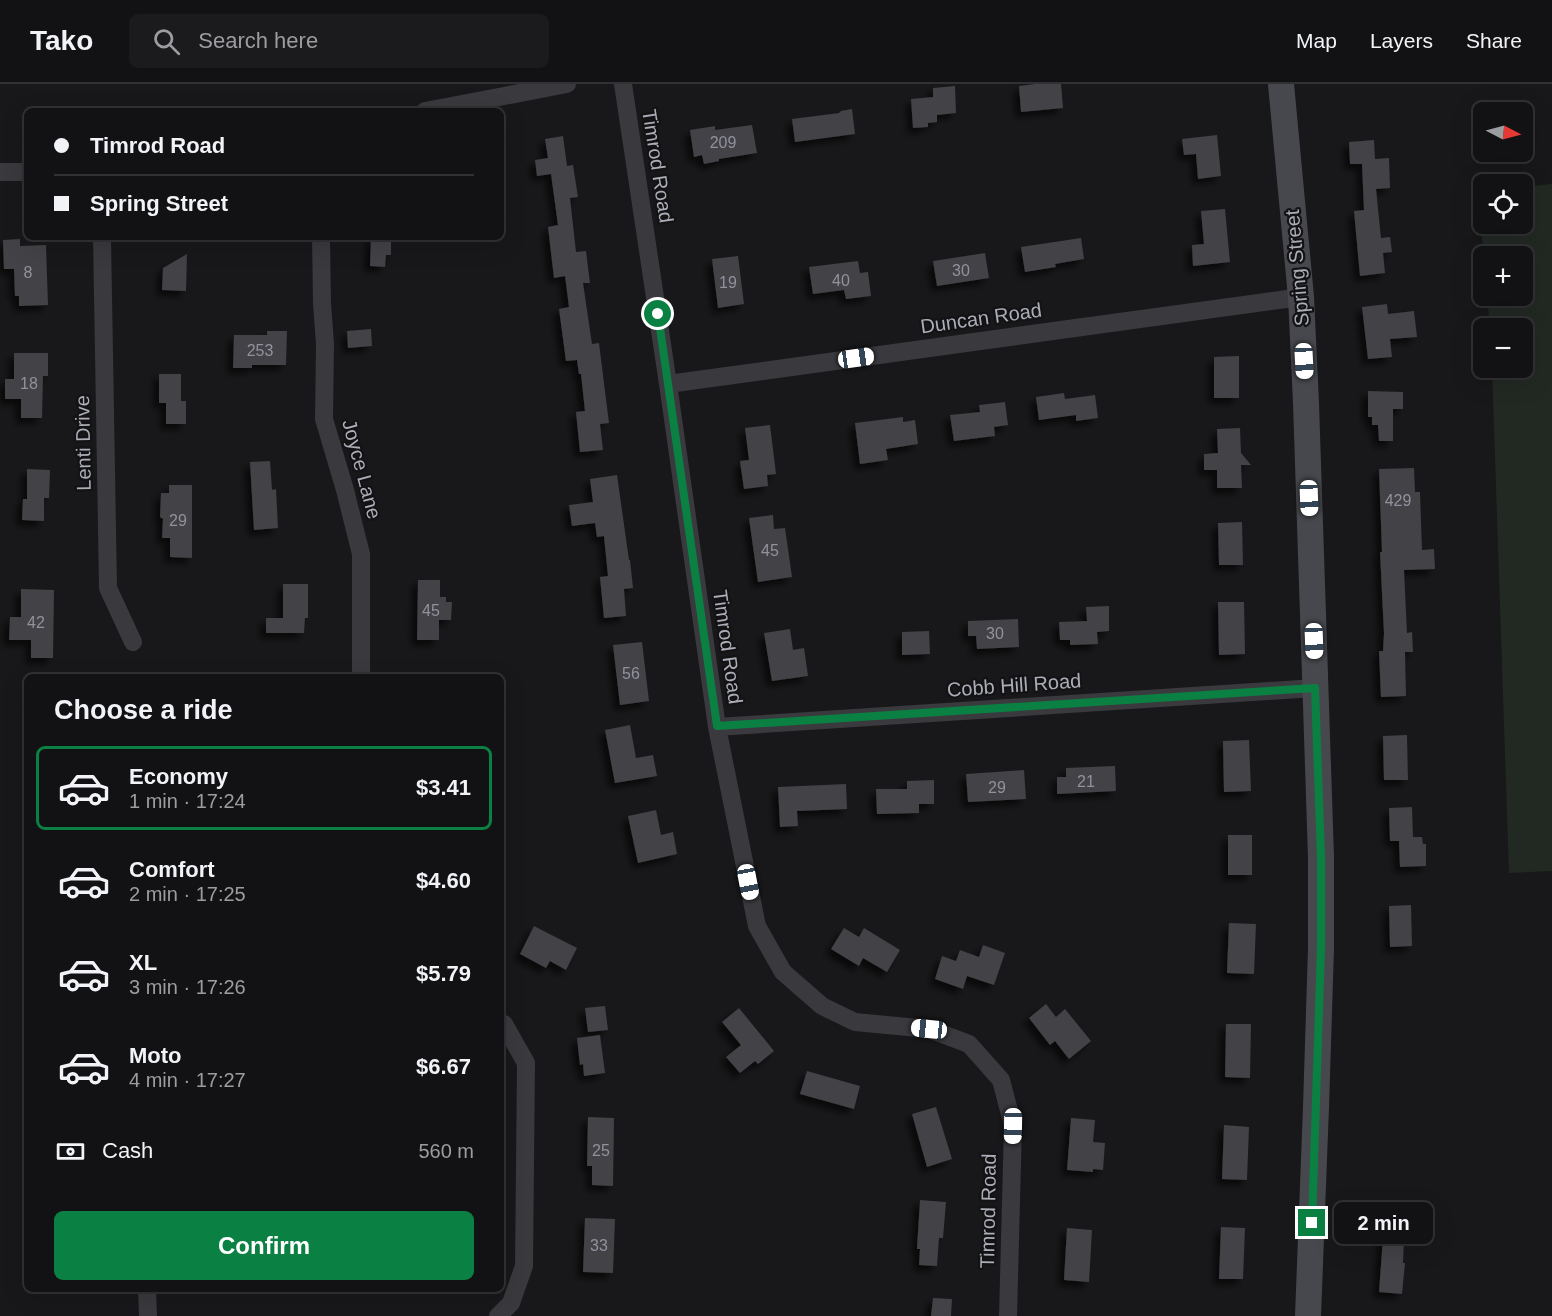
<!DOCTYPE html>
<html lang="en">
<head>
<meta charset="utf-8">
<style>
	body { margin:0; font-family:Helvetica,sans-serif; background:#1b1a1c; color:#f1f3f6; height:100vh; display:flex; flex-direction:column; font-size:22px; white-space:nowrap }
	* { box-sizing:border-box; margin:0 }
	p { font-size:20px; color:#9c9da0 }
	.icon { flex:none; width:33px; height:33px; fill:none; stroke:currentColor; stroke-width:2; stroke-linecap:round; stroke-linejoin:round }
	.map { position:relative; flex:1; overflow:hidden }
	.side { position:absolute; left:24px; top:590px; width:480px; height:618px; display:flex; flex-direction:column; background:#121113; border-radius:9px; box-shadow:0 6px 24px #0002,0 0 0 2px #313133 }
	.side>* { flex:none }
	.hud { position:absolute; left:24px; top:24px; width:480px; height:132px; border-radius:9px; box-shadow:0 6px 24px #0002,0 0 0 2px #313133; display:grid; align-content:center; height:132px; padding:0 30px; background:#121113 }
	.needle { width:39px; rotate:96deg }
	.tools { position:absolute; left:1473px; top:18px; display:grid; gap:12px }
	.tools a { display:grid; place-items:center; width:60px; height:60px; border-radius:9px; background:#121113; box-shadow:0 6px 24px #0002,0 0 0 2px #313133; font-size:30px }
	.end { position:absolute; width:27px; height:27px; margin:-14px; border:8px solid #0b8043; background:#fff; box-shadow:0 0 0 3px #fff }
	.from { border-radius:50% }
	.bubble { position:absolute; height:42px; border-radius:9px; background:#121113; box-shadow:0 6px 24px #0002,0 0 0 2px #313133; font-size:20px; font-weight:600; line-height:42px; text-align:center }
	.car { position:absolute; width:18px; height:36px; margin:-18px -9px; border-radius:8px; box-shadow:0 0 4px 2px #0007; background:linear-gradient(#fff 24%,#345 0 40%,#fff 0 76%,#345 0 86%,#fff 0) }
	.hud b { display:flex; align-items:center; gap:21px; height:57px; font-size:22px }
	.hud b+b { border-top:2px solid #313133 }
	.hud i { width:15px; height:15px; background:#f1f3f6 }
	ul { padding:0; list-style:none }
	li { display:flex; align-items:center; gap:18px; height:84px; margin:0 12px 9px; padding:0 18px; border:3px solid transparent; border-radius:9px }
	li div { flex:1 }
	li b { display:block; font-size:22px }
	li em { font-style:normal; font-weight:600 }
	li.active { border-color:#0b8043 }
	li>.icon { width:54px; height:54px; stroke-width:1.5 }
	h2 { padding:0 30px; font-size:27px; line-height:72px }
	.pay { display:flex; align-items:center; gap:15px; height:66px; padding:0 30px; font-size:22px }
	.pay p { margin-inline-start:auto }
	.cta { display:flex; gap:12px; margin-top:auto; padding:12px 30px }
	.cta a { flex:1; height:69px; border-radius:9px; background:#0b8043; color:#fff; font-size:24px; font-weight:600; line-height:69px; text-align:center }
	header { display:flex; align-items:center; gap:36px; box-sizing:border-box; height:84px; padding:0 30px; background:#121113; border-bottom:2px solid #313133 }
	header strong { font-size:28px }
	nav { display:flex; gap:33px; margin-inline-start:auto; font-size:21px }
	.search { width:420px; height:54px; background:#1b1a1c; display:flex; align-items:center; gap:15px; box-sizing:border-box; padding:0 21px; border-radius:9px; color:#9c9da0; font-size:22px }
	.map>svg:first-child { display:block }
</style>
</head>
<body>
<header>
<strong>Tako</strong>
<div class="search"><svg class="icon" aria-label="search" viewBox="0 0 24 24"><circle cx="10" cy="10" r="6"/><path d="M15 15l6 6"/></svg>Search here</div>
<nav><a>Map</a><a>Layers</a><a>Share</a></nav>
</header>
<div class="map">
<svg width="1552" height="1232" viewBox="0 0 1552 1232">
	<defs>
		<filter id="shadow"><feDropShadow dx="-5.5" dy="5.5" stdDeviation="3" flood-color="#0009"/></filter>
	</defs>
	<rect width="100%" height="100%" fill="#181719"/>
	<!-- green -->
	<path fill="#222923" d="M 1552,100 L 1552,787 L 1509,789 L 1492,284 L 1522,284 L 1522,244 L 1490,244 L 1487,212 L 1522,212 L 1522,172 L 1484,172 L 1477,108 L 1483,107 L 1484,140 L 1522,140 L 1523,103 Z"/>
	<!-- building -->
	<path fill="#424246" filter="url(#shadow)" d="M 1035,0 L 1061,0 L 1063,24 L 1021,28 L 1019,2 Z
		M 955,2 L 956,29 L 937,31 L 937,38 L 928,39 L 928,43 L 913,44 L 911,15 L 933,13 L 933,4 Z
		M 852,25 L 855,50 L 795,58 L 792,35 L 839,29 L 841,27 Z
		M 752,41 L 757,69 L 719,75 L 719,77 L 704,80 L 702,71 L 694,73 L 690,46 L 715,42 L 715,46 Z
		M 1217,51 L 1221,92 L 1198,95 L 1196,70 L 1184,71 L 1182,55 Z
		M 563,52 L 567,82 L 573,81 L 578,113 L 570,114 L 576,168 L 586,167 L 590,199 L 583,199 L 592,260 L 599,259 L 609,339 L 600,340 L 603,366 L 580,368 L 576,328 L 585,327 L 581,290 L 579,290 L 577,276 L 566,277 L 559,225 L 569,223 L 565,192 L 554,194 L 548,143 L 558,141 L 551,90 L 537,92 L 535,76 L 548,74 L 545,55 Z
		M 1374,56 L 1375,75 L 1389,74 L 1390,104 L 1376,105 L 1381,154 L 1390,153 L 1392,168 L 1383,169 L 1385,189 L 1360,192 L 1354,127 L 1364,126 L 1362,80 L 1350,80 L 1349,58 Z
		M 1225,125 L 1230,178 L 1193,182 L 1192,161 L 1204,160 L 1201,127 Z
		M 371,153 L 391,153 L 391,171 L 386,171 L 385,183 L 370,182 Z
		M 1081,154 L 1084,175 L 1055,180 L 1056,183 L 1025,188 L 1021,163 Z
		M 20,155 L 20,162 L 46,161 L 48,221 L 19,222 L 19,212 L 15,212 L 14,185 L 4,185 L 3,156 Z
		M 985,169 L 989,194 L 937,202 L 933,177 Z
		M 187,170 L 186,207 L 162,206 L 163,184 Z
		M 738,172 L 744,220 L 718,224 L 712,175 Z
		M 858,177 L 860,189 L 868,188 L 871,212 L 846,215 L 844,206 L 813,210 L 809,183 Z
		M 1387,220 L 1388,230 L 1414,227 L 1417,253 L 1390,255 L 1392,273 L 1368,275 L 1362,223 Z
		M 371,245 L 372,262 L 348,264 L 347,247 Z
		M 267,247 L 287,247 L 286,281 L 252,281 L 252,284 L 233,284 L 234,251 L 267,251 Z
		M 14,269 L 48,269 L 48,292 L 43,292 L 42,334 L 21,334 L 21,315 L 5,315 L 5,295 L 14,295 Z
		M 1239,272 L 1239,314 L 1214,314 L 1214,273 Z
		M 159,290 L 181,290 L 181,317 L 186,317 L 186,340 L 166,340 L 166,319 L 159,319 Z
		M 1368,307 L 1403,308 L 1403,325 L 1393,325 L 1393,357 L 1379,357 L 1378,341 L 1372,341 L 1372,333 L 1368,333 Z
		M 1064,309 L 1065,315 L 1095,311 L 1098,334 L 1076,337 L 1076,331 L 1039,336 L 1036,313 Z
		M 1005,318 L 1008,341 L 994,343 L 995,352 L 954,357 L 950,331 L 980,328 L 979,321 Z
		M 903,333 L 903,338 L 915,336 L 918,360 L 886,365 L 888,376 L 860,380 L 855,339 Z
		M 770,341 L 776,390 L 767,391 L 768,402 L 744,405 L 740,377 L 749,376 L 745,344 Z
		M 1240,344 L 1241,369 L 1251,381 L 1241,381 L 1242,404 L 1217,404 L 1217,386 L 1204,386 L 1204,370 L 1218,369 L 1217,345 Z
		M 270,377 L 272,406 L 276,405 L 278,444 L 254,446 L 250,378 Z
		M 1414,384 L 1415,408 L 1420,408 L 1422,466 L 1434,465 L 1435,485 L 1404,486 L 1407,549 L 1412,548 L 1413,568 L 1405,568 L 1406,612 L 1381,613 L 1379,567 L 1383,567 L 1384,549 L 1380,468 L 1382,468 L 1379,385 Z
		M 27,385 L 50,386 L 49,414 L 44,414 L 44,437 L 22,436 L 23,415 L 27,415 Z
		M 617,391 L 629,476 L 630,476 L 633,504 L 624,505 L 626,532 L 604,534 L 600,493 L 608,492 L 604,452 L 597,453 L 595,439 L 572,442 L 569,421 L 593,418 L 590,395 Z
		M 169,401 L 192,401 L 192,474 L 170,473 L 170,454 L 162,454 L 163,435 L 160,433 L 161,409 L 169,409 Z
		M 773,431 L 774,445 L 785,444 L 792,493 L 758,498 L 749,434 Z
		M 1242,438 L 1243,481 L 1219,481 L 1218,439 Z
		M 418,496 L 440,496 L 440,513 L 446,513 L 446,518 L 452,518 L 451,536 L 439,536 L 439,556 L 417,556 Z
		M 283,500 L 308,500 L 308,534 L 305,534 L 304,549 L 266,549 L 266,534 L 283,534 Z
		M 21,505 L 54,506 L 53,574 L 31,574 L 31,556 L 9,556 L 10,533 L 21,533 Z
		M 1218,518 L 1244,518 L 1245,570 L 1219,571 Z
		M 1109,522 L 1109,547 L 1097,548 L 1098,560 L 1070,561 L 1070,556 L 1060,556 L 1059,538 L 1087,537 L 1086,523 Z
		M 1018,535 L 1019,563 L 977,565 L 976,552 L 968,552 L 968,537 Z
		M 790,545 L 793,566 L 804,564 L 808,592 L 772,597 L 764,549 Z
		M 929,547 L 930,570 L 902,571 L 902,548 Z
		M 642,558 L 649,617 L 620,621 L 613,561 Z
		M 630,641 L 636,674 L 653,671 L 657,692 L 615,699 L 605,646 Z
		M 1407,651 L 1408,696 L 1384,696 L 1383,652 Z
		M 1249,656 L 1251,707 L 1224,708 L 1223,657 Z
		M 1115,682 L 1116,707 L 1057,710 L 1057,693 L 1066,693 L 1066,684 Z
		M 1024,686 L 1026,715 L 968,718 L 966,690 Z
		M 934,696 L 934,720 L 919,720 L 919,729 L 877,730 L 876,705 L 907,705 L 907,697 Z
		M 846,700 L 847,725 L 797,727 L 798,742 L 780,743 L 778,703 Z
		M 1412,723 L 1413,753 L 1422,753 L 1423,760 L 1426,760 L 1426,782 L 1400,783 L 1399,757 L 1390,757 L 1389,724 Z
		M 656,726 L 661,751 L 673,748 L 677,770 L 638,779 L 628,732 Z
		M 1228,751 L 1252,751 L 1252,791 L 1228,791 Z
		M 1411,821 L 1412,862 L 1390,863 L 1389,822 Z
		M 1229,839 L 1256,840 L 1254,890 L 1227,889 Z
		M 534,842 L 577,864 L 566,886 L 550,877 L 546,884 L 520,870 Z
		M 844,844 L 859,853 L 864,844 L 900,866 L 887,888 L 863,874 L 859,882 L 831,865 Z
		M 983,861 L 1005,869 L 994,901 L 967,892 L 963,905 L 935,895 L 942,872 L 956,877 L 960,866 L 979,873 Z
		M 1046,920 L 1056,933 L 1065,925 L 1091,957 L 1069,975 L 1055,957 L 1050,961 L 1029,934 Z
		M 605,922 L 608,946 L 588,948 L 585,924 Z
		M 739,924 L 774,967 L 758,980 L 755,977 L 740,989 L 726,973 L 741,961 L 722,938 Z
		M 1226,940 L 1251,940 L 1250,994 L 1225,993 Z
		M 600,951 L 605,989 L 584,992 L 583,980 L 580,981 L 577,954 Z
		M 807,987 L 860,1002 L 854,1025 L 800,1010 Z
		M 936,1023 L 952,1075 L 927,1083 L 912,1030 Z
		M 588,1033 L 614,1034 L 613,1102 L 592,1101 L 592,1082 L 587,1082 Z
		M 1071,1034 L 1095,1036 L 1093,1058 L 1105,1059 L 1103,1086 L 1093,1085 L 1093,1088 L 1067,1086 Z
		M 1224,1041 L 1249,1043 L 1247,1096 L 1222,1095 Z
		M 920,1116 L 946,1118 L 943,1154 L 939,1154 L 937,1182 L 919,1181 L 920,1165 L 917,1165 Z
		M 585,1134 L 615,1135 L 613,1189 L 583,1188 Z
		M 1221,1143 L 1245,1144 L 1243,1195 L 1219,1195 Z
		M 1067,1144 L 1092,1146 L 1089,1198 L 1064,1196 Z
		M 1383,1154 L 1404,1156 L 1403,1179 L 1405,1179 L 1402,1210 L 1379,1208 Z
		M 933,1214 L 952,1215 L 951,1232 L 931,1232 Z"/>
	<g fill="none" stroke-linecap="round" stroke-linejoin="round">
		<!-- street -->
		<path stroke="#39393e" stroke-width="18" d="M 623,0 L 668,300 L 717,643 L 757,842 L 783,888 L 822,922 L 855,938 L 929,945 L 969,960 L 1001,996 L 1013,1042 L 1008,1232
			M 425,27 L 567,0
			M 0,88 L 27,88
			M 102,153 L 108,504 L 133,558
			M 321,153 L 322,219 L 325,260 L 324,335 L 345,406 L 361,470 L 361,592
			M 668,300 L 1301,213
			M 717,643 L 1315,604
			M 147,1204 L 148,1232
			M 498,1232 L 511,1219 L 524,1182 L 526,979 L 504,940 L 501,939"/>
		<!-- secondary -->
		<path stroke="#47484d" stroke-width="26" d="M 1281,0 L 1301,213 L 1306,319 L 1321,773 L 1321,864 L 1316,1023 L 1308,1232"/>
	</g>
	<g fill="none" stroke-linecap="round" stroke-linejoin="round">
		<!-- route -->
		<path stroke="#0b8043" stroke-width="8" d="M 658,230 L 717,642 L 1315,604 L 1321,773 L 1321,864 L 1312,1139"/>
	</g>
	<g text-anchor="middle" stroke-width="4.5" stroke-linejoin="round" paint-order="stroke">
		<!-- number labels -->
		<g font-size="16" fill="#91929b">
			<text x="723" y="64">209</text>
			<text x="961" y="192">30</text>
			<text x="28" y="194">8</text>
			<text x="841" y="202">40</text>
			<text x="728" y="204">19</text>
			<text x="260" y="272">253</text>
			<text x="29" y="305">18</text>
			<text x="1398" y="422">429</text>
			<text x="178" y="442">29</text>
			<text x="770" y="472">45</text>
			<text x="431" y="532">45</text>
			<text x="36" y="544">42</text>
			<text x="995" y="555">30</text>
			<text x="631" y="595">56</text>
			<text x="1086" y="703">21</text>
			<text x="997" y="709">29</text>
			<text x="601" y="1072">25</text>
			<text x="599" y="1167">33</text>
		</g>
		<!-- street labels -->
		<g font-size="20" fill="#abadb7" stroke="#131214">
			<text transform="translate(658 82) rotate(81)" y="7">Timrod Road</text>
			<text transform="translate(1297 184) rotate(-95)" y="7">Spring Street</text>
			<text transform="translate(981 234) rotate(-8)" y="7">Duncan Road</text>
			<text transform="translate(83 359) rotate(-91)" y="7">Lenti Drive</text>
			<text transform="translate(362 385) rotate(75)" y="7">Joyce Lane</text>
			<text transform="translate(728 563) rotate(82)" y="7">Timrod Road</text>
			<text transform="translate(1014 601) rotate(-4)" y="7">Cobb Hill Road</text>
			<text transform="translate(988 1127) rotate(-89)" y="7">Timrod Road</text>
		</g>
	</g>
</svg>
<div class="tools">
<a><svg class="needle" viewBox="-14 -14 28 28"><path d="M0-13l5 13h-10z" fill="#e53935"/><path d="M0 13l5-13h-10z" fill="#9c9da0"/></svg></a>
<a><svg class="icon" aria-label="locate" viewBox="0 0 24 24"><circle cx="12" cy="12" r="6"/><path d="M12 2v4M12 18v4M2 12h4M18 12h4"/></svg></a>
<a>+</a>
<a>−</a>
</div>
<i class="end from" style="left:658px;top:230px"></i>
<i class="end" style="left:1312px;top:1139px"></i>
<div class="bubble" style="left:1334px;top:1118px;width:99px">2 min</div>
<i class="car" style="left:856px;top:274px;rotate:82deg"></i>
<i class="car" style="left:1304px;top:277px;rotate:177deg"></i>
<i class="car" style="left:1309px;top:414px;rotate:178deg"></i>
<i class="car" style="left:1314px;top:557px;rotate:178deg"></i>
<i class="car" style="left:748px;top:798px;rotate:169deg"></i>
<i class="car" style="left:929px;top:945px;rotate:276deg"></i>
<i class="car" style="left:1013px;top:1042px;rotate:181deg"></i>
<div class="hud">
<b><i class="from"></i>Timrod Road</b>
<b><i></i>Spring Street</b>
</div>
<section class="side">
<h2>Choose a ride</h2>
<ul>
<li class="active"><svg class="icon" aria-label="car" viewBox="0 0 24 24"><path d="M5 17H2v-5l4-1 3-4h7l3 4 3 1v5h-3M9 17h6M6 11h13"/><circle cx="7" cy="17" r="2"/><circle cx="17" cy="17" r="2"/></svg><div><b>Economy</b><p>1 min · 17:24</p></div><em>$3.41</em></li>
<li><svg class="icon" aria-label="car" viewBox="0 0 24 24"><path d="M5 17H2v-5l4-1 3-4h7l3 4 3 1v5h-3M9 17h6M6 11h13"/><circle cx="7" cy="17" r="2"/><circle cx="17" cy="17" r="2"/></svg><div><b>Comfort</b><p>2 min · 17:25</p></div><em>$4.60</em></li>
<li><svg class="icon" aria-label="car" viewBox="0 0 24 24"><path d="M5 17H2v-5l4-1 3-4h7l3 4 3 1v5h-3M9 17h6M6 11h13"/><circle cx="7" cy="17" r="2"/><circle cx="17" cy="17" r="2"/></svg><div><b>XL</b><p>3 min · 17:26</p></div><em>$5.79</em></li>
<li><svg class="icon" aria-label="car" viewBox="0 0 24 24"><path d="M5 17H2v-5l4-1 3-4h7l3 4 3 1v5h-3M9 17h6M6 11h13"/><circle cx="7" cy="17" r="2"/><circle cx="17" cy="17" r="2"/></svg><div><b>Moto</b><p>4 min · 17:27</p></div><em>$6.67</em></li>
</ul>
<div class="pay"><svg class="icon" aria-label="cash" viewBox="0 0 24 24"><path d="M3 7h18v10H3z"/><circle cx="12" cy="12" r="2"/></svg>Cash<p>560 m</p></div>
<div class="cta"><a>Confirm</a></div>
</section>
</div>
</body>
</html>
